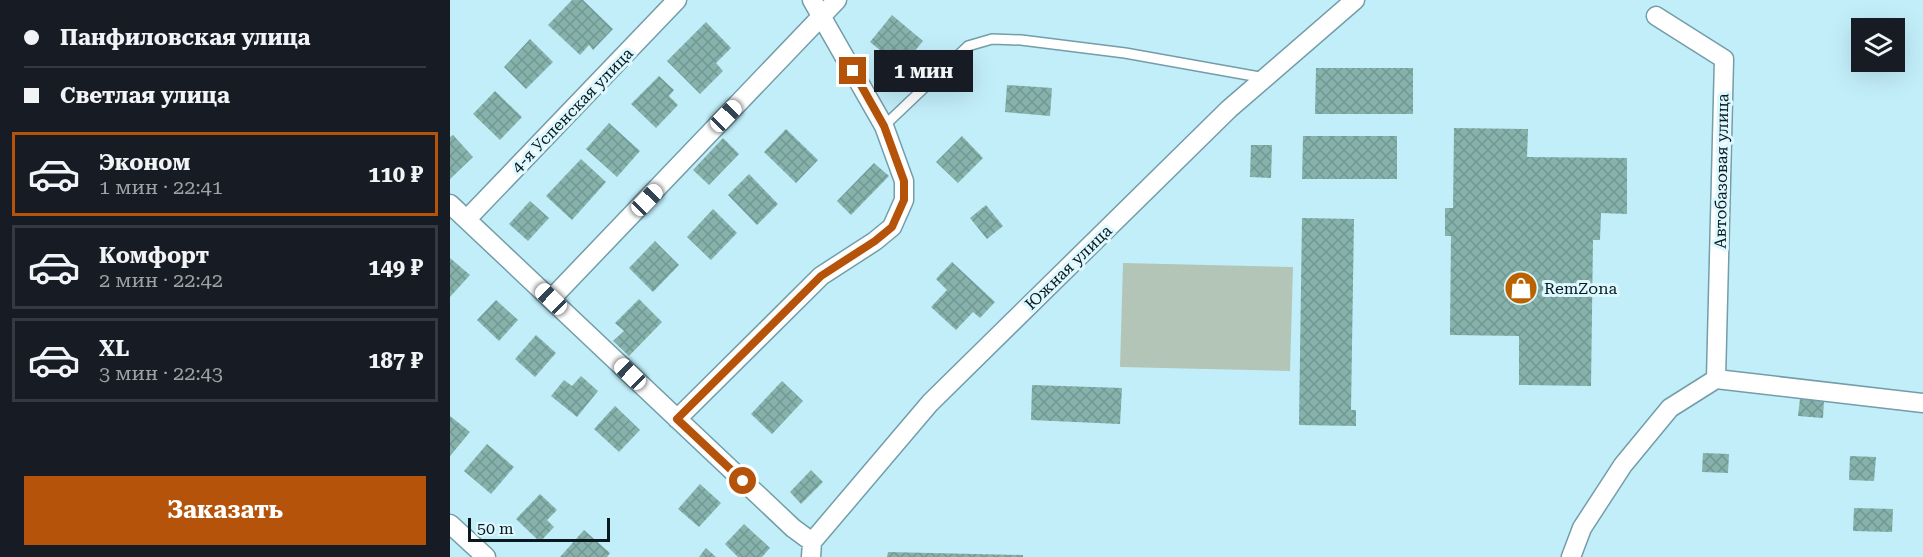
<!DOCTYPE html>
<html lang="ru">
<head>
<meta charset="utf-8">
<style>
	body { margin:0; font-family:"Roboto Serif",serif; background:#242831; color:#f1f3f6; height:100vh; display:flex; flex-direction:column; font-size:22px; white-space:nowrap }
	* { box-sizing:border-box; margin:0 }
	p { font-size:20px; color:#9ea1a6 }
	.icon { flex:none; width:33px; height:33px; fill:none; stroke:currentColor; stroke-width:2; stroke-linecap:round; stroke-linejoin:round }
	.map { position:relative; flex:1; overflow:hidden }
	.side { display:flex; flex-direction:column; background:#171b24; width:450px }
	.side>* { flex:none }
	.guide { display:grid; align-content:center; height:132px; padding:0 24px; background:#171b24 }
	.fabs { position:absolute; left:1401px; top:18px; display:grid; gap:12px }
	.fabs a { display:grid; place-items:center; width:54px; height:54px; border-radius:0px; background:#171b24; box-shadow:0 6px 24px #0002; font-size:30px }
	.scale { position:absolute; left:18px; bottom:15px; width:142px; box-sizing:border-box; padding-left:6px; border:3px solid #081a1e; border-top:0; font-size:16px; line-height:21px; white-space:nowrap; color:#081a1e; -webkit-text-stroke:4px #def8ff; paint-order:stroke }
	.end { position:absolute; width:27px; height:27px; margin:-14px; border:8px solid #b45309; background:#fff; box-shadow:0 0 0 3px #fff }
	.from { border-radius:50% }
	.bubble { position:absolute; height:42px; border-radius:0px; background:#171b24; box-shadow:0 6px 24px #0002; font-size:20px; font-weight:700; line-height:42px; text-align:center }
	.car { position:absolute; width:18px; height:36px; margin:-18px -9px; border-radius:8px; box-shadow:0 0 4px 2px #0007; background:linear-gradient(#fff 24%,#345 0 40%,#fff 0 76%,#345 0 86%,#fff 0) }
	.guide b { display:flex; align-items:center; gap:21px; height:57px; font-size:22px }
	.guide b+b { border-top:2px solid #363941 }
	.guide i { width:15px; height:15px; background:#f1f3f6 }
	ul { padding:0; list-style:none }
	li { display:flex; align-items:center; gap:18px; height:84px; margin:0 12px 9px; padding:0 12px; border:3px solid #363941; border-radius:0px }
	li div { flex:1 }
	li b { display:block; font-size:22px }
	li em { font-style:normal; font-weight:700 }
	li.active { border-color:#b45309 }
	li>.icon { width:54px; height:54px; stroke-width:1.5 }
	.action { display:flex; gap:12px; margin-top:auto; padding:12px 24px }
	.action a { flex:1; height:69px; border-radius:0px; background:#b45309; color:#fff; font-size:24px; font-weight:700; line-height:69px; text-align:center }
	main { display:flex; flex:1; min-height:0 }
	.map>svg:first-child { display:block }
</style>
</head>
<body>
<main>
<section class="side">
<div class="guide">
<b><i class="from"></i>Панфиловская улица</b>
<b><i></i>Светлая улица</b>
</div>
<ul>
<li class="active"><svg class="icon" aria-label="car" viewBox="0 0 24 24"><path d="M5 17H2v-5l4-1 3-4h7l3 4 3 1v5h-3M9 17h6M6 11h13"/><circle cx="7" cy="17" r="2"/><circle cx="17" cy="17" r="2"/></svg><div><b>Эконом</b><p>1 мин · 22:41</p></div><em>110 ₽</em></li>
<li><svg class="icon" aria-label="car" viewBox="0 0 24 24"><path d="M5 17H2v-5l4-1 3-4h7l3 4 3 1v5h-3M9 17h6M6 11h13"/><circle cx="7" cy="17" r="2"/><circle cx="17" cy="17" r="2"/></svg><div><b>Комфорт</b><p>2 мин · 22:42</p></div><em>149 ₽</em></li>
<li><svg class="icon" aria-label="car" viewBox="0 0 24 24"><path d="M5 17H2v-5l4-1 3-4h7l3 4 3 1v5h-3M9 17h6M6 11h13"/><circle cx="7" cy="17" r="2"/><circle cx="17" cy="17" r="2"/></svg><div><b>XL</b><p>3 мин · 22:43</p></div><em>187 ₽</em></li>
</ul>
<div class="action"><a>Заказать</a></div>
</section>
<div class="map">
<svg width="1473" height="557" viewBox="0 0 1473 557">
	<defs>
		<pattern id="building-cross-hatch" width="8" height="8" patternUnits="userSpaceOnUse" patternTransform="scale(1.5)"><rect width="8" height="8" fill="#86b2ab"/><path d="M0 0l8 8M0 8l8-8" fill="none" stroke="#729893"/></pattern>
	</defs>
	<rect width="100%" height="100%" fill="#c2eefa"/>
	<!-- garden -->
	<path fill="#b3c5b7" d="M 673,263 L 843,267 L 840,371 L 670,367 Z"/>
	<!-- building -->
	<path fill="url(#building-cross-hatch)" d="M 122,0 L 133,0 L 163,29 L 143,50 L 139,45 L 130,55 L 98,25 Z
		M 442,15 L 473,41 L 457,60 L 448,53 L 442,60 L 420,42 Z
		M 256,22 L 281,48 L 266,63 L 273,71 L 250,94 L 217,61 Z
		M 80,39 L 103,62 L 76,89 L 54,67 Z
		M 866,68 L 963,68 L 963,114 L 865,114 Z
		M 209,76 L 224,90 L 219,96 L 228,105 L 206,128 L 181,104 Z
		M 557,85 L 602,88 L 600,116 L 555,112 Z
		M 45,91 L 72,117 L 50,140 L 23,114 Z
		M 159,123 L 190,151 L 167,177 L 136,149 Z
		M 1004,128 L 1078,129 L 1077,157 L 1177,158 L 1177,214 L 1151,213 L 1150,240 L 1143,240 L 1141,386 L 1069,385 L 1069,336 L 1000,335 L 1001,236 L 995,236 L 995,208 L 1003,208 Z
		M 336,129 L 368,160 L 346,183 L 314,152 Z
		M 3,135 L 23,157 L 0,179 L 0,137 Z
		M 512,136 L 533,158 L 508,183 L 486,162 Z
		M 853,136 L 947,136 L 947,179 L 852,179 Z
		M 273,138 L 289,154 L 259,185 L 243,170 Z
		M 801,145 L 822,145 L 821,178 L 800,177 Z
		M 131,159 L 156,182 L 122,220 L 96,196 Z
		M 424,163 L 439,176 L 401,215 L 387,201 Z
		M 299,174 L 328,204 L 307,225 L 278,195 Z
		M 80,201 L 99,218 L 78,241 L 59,224 Z
		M 536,205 L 553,226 L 537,239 L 520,218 Z
		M 263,209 L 287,233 L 261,260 L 237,237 Z
		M 852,218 L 904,219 L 901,410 L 906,410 L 906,426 L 849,425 Z
		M 205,241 L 229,265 L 203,292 L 179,268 Z
		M 0,258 L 20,275 L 0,297 Z
		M 502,262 L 545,302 L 530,318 L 523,312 L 506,330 L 481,307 L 497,290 L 486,279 Z
		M 189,299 L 212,322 L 179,356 L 163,341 L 174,331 L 165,323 Z
		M 46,300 L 68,320 L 49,341 L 27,320 Z
		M 86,335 L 106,353 L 85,377 L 65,359 Z
		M 131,376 L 148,391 L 127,417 L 101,396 L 114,380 L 122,386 Z
		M 332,381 L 353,401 L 322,434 L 301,414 Z
		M 582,385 L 672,388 L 670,424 L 581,420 Z
		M 1350,399 L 1374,401 L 1373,418 L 1348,416 Z
		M 165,406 L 190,430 L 169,452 L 144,429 Z
		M 0,416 L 20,432 L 0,456 Z
		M 37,444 L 64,467 L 41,494 L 14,471 Z
		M 1253,453 L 1279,454 L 1278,473 L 1252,472 Z
		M 1400,456 L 1426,457 L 1424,481 L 1399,480 Z
		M 361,470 L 373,482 L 351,504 L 340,492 Z
		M 250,484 L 271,503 L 249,527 L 228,509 Z
		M 90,494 L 107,510 L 97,520 L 104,527 L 90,542 L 66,519 Z
		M 1404,508 L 1443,509 L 1442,532 L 1403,531 Z
		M 294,524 L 320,548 L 312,557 L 288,557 L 275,544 Z
		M 134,530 L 160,553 L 157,557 L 110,557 Z
		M 256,548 L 266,557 L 249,557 Z
		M 438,552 L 573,555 L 573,557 L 437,557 Z"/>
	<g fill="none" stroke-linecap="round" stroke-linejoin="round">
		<defs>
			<path id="lane" d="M 434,126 L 518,46 L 542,39 L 571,40 L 675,53 L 815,78"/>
			<path id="street" d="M 1206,16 L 1274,59 L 1266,379
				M 0,204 L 343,528 L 362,542
				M 17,219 L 227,0
				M 101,299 L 387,0
				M 227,419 L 371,276 L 425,241 L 442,227 L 454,200 L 454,181 L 434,126 L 362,0
				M 0,524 L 36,557
				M 361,557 L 362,542 L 480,403 L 779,109 L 905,0
				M 1121,557 L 1132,528 L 1173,465 L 1220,408 L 1266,379 L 1473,403"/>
		</defs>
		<!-- lane casing -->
		<use href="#lane" stroke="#739da8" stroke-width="12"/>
		<!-- street casing -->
		<use href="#street" stroke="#739da8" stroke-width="21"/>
		<!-- lane -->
		<use href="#lane" stroke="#fff" stroke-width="9"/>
		<!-- street -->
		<use href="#street" stroke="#fff" stroke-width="18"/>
	</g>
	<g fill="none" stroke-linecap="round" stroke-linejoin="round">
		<!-- route -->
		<path stroke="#b45309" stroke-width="8" d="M 293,481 L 227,419 L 371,276 L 425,241 L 442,227 L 454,200 L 454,181 L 434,126 L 403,71"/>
	</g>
	<!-- icons -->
	<defs>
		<symbol id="shop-disc" viewBox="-11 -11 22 22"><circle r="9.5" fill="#bb6200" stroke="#def8ff"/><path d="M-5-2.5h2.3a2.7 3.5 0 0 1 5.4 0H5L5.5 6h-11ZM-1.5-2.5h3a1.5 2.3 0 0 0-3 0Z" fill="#fff"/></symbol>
	</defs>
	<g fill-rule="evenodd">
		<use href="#shop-disc" x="1052" y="269" width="38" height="38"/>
	</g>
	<g text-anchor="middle" stroke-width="6" stroke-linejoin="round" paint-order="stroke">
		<!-- street labels -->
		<g font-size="16" fill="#081a1e" stroke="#def8ff">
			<text transform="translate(122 110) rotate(-46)" y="6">4-я Успенская улица</text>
			<text transform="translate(1271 171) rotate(-89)" y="6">Автобазовая улица</text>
			<text transform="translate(618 267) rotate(-44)" y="6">Южная улица</text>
		</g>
		<!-- poi labels -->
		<g font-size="16" fill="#081a1e" stroke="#def8ff" text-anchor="start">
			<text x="1094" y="294">RemZona</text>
		</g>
	</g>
</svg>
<div class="fabs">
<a><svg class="icon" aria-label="layers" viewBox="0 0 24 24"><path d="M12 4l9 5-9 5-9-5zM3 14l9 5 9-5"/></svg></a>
</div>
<div class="scale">50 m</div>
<i class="end from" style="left:293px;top:481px"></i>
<i class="end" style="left:403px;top:71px"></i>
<div class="bubble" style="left:424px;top:50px;width:99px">1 мин</div>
<i class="car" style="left:276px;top:116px;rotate:44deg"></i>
<i class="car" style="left:197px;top:200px;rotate:44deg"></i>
<i class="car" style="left:101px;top:299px;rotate:314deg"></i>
<i class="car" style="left:180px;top:374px;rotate:314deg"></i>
</div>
</main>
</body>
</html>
